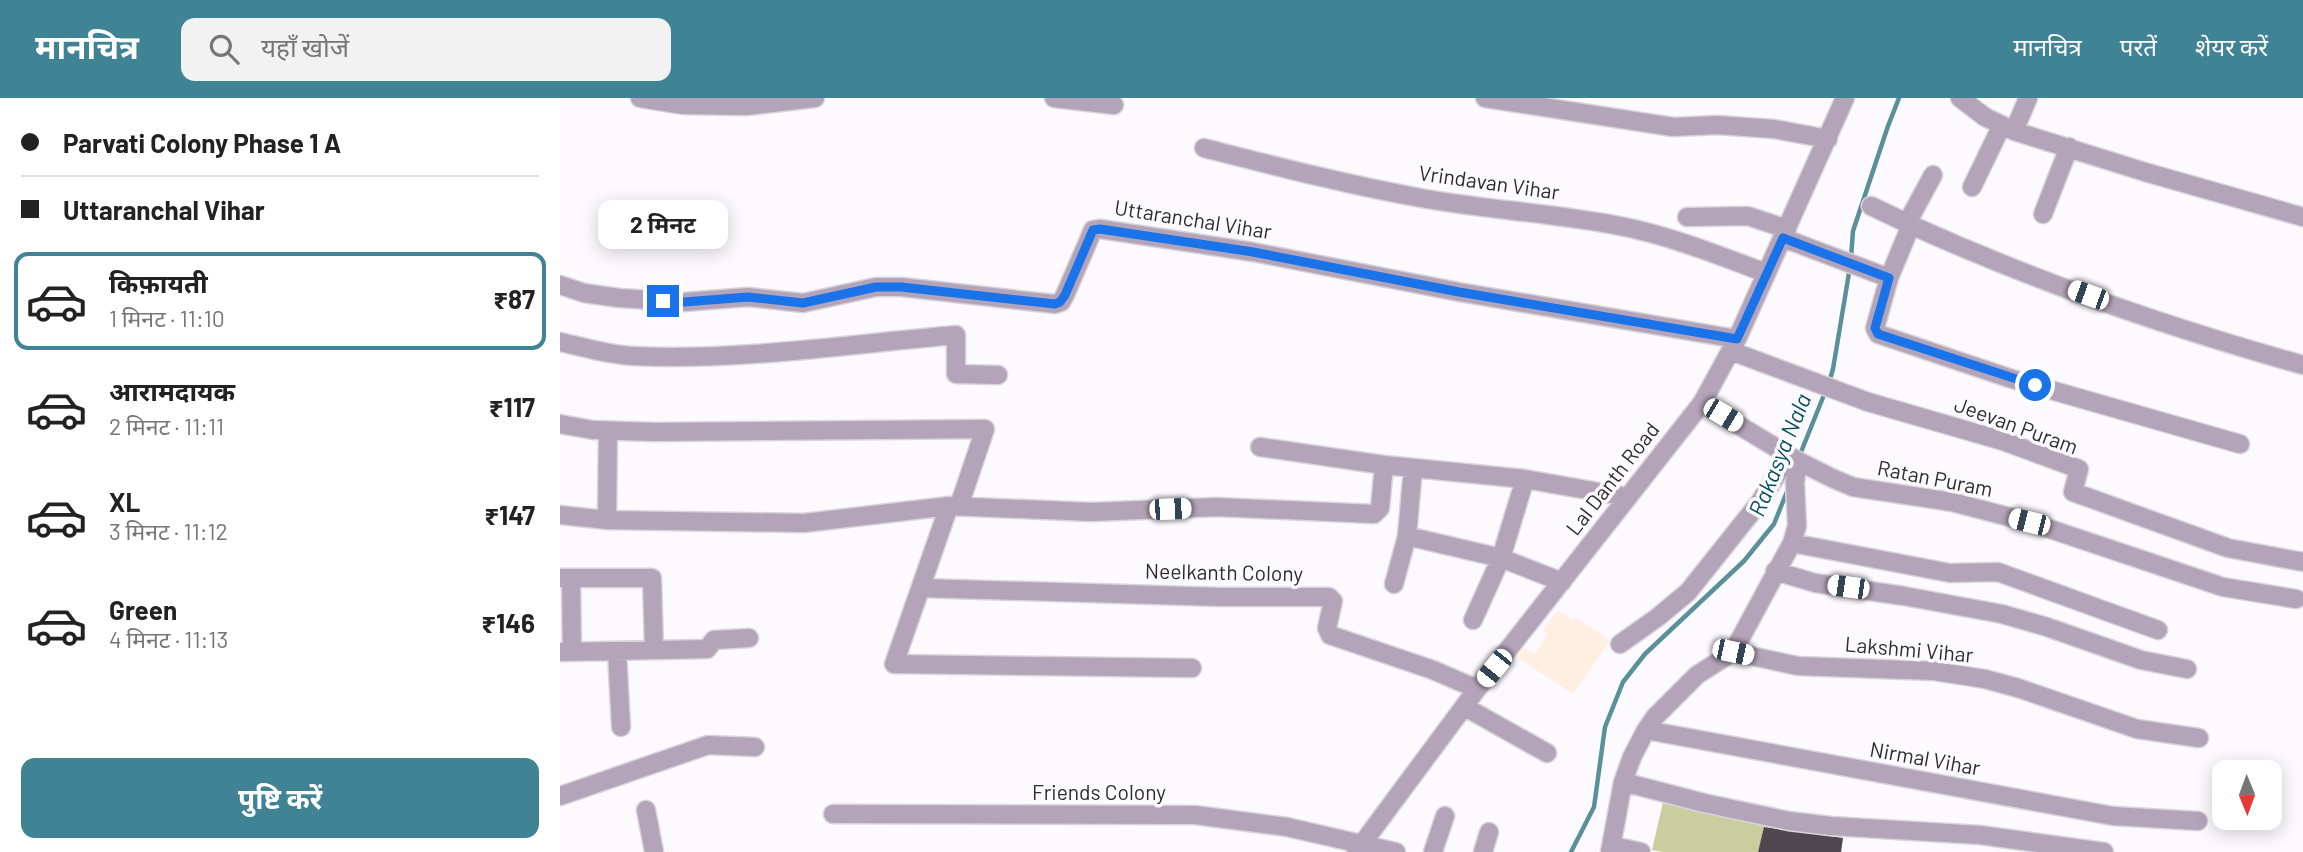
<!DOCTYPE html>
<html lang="hi">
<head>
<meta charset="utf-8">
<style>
	body { margin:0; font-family:Barlow,"Noto Sans Devanagari",sans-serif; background:#f2f2f2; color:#222; height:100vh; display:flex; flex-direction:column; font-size:26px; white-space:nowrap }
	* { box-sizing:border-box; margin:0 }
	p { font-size:23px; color:#767676 }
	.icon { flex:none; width:38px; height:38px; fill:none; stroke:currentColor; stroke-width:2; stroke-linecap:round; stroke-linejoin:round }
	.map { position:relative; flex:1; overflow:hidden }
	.panel { display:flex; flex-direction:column; background:#fff; width:560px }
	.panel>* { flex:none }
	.guide { display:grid; align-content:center; height:154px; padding:0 21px; background:#fff }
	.needle { width:46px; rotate:179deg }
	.controls { position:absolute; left:1652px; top:662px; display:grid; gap:14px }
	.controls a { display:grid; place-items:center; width:70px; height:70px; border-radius:14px; background:#fff; box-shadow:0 4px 18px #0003; font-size:35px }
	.end { position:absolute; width:32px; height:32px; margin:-16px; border:9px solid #1a73e8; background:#fff; box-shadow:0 0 0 4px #fff }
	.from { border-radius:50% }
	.bubble { position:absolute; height:49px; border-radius:14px; background:#fff; box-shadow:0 4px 18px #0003; font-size:23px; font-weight:700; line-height:49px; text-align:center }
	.car { position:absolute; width:21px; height:42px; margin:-21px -10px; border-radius:9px; box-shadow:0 0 5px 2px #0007; background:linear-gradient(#fff 24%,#345 0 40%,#fff 0 76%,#345 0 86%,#fff 0) }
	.guide b { display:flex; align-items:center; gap:24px; height:66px; font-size:26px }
	.guide b+b { border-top:2px solid #e0e0e0 }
	.guide i { width:18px; height:18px; background:#222 }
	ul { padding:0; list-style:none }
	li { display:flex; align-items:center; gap:21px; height:98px; margin:0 14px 10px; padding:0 7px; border:4px solid transparent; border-radius:14px }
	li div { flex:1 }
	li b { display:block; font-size:26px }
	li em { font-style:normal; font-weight:700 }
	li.active { border-color:#408394 }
	li>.icon { width:63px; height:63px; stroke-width:1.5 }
	.action { display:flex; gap:14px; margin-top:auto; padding:14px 21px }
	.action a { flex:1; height:80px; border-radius:14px; background:#408394; color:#fff; font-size:28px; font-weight:700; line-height:80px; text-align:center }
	header { display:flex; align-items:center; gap:42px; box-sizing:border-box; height:98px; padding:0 35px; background:#408394; color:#fff }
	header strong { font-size:33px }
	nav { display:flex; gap:38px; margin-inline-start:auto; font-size:24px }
	.search { width:490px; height:63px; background:#f2f2f2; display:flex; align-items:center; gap:18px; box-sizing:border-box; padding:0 24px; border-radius:14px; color:#767676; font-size:26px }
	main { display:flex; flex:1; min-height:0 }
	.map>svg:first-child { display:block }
</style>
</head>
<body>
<header>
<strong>मानचित्र</strong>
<div class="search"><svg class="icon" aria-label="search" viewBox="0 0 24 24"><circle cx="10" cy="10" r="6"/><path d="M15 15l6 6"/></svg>यहाँ खोजें</div>
<nav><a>मानचित्र</a><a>परतें</a><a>शेयर करें</a></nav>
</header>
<main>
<section class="panel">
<div class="guide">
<b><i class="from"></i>Parvati Colony Phase 1 A</b>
<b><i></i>Uttaranchal Vihar</b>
</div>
<ul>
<li class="active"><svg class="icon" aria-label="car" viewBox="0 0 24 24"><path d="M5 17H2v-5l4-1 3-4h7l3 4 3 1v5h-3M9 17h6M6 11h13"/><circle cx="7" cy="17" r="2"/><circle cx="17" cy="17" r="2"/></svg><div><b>किफ़ायती</b><p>1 मिनट · 11:10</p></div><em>₹87</em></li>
<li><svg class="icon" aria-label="car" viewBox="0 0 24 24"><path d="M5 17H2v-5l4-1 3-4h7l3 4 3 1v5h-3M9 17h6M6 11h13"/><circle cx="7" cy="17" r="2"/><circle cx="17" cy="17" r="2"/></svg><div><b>आरामदायक</b><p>2 मिनट · 11:11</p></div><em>₹117</em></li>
<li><svg class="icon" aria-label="car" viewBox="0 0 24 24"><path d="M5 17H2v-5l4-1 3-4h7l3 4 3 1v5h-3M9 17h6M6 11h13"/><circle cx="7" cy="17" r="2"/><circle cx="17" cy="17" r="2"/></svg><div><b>XL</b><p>3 मिनट · 11:12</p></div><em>₹147</em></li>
<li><svg class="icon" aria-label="car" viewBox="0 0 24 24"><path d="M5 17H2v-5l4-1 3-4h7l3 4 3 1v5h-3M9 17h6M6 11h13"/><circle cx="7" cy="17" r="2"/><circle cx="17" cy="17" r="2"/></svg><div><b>Green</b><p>4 मिनट · 11:13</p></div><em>₹146</em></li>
</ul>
<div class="action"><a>पुष्टि करें</a></div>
</section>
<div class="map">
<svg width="1743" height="754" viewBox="0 0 1743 754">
	<rect width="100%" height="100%" fill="#fdfaff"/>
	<!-- education -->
	<path fill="#ffeee2" d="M 998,513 L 1013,522 L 1016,519 L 1050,543 L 1013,596 L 957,559 L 964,550 L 975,556 L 988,536 L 983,532 Z"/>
	<!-- green -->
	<path fill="#c9ce9e" d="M 1104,700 L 1206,723 L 1198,754 L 1103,754 L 1092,752 Z"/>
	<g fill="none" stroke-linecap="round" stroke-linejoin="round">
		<!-- stream -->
		<path stroke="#5a909a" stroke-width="4.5" d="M 1291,160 L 1293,133 L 1328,28 L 1339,0
			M 1269,284 L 1273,271 L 1290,169
			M 1239,359 L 1266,292
			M 1011,754 L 1034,709 L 1045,629 L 1063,584 L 1085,556 L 1184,463 L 1214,426 L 1228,391"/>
	</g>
	<!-- building -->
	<path fill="#4e474f" d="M 1204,729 L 1283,740 L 1281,754 L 1198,754 Z"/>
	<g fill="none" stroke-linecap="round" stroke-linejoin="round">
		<defs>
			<path id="minor" d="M 80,0 L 123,7 L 186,8 L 255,0
				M 494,0 L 554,7
				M 925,0 L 1113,29 L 1157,27 L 1214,31 L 1268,41
				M 1400,0 L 1425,19 L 1454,33 L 1585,74 L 1743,119
				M 1454,33 L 1468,0
				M 644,50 C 715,68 788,87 861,100 C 927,112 994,115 1060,128 C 1111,138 1158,157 1206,175
				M 1412,89 L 1442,27
				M 1311,108 L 1351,127
				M 1483,116 L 1509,49
				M 1127,119 L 1188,118 L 1227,131
				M 1347,125 L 1373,77
				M 1223,140 L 1329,180
				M 0,187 L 24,195 L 59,200 L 124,204 L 188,199 L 243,205 L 316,189 L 341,189 L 495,206 L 501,204 L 505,197 L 533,132 L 540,131 L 693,154 L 899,194 L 1177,241
				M 0,244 C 24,249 49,257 74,258 C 179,263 291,246 396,237 L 396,276 L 438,277
				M 1171,253 L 1308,304 L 1443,343 L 1519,371 L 1513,394 L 1668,450 L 1743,464
				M 1142,305 L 1238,363 L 1272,380 L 1293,389 L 1392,404 L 1469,424 L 1663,489 L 1736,501
				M 0,326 L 33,332 L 95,334 L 425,331 L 399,408
				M 1680,346 L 1449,280 L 1318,236 L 1315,230 L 1329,180 L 1351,127 C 1477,184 1610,230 1743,267
				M 700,349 L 824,367 L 965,381 L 1067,399
				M 853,370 L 847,438 L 941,460 L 1002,484
				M 389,408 L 334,566 L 632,570
				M 0,417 L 47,422 L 244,425 L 389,408 L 531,414 L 657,409 L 814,416 L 820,410 L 824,367
				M 47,422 L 48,333
				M 1232,445 L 1390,475 L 1438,474 L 1598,532
				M 1215,473 L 1255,485 L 1344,498 L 1442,516 L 1487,529 L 1581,562 L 1627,571
				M 0,480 L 92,480 L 94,552
				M 11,480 L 12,554
				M 834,486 L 847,438
				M 361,490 L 661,499 L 769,499 L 773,503 L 767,530 L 770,537 L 873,572 L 917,591
				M 913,522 L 941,460 L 965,381
				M 1060,546 L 1098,519 L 1128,494 L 1199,405 L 1225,364 L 1225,354
				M 57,553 L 61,629
				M 0,554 L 147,551 L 154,542 L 189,540
				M 1173,554 L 1238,568 L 1374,573 L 1425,581 L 1458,590 L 1577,631 L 1639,640
				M 905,609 L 987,655
				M 1086,632 L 1553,718 L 1638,723
				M 1063,684 L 1144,705 L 1229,723 L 1271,728 L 1420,737 L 1544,754
				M 0,698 L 148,647 L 195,649
				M 86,712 L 94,754
				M 273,716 L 635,717 L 727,729 L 836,754
				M 1053,748 L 1081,754
				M 796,754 L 917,591 L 1142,305 L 1177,241 L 1285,0
				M 873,754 L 885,718
				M 923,754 L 929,734
				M 1050,754 L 1063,684 L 1072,659 L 1086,632 L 1095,619 L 1137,577 L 1173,554 L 1232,445 L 1237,428 L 1235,385 L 1238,363"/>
		</defs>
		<!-- minor casing -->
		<use href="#minor" stroke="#d8d5da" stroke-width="21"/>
		<!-- minor -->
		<use href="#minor" stroke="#b4a4b9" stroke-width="18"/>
	</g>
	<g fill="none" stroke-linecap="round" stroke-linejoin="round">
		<!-- route -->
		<path stroke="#1a73e8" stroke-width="9" d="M 103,203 L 124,204 L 188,199 L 243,205 L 316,189 L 341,189 L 495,206 L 500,204 L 505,197 L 533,132 L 540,131 L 693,154 L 899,194 L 1177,241 L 1223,140 L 1329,180 L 1315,230 L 1318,236 L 1475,287"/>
	</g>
	<g text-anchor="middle" stroke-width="7" stroke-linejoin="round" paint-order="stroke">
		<!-- street labels -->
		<g font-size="21" fill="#2e2b2f" stroke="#fdfaff">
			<text transform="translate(929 85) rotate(8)" y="7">Vrindavan Vihar</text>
			<text transform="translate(633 122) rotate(9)" y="7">Uttaranchal Vihar</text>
			<text transform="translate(1456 328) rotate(20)" y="7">Jeevan Puram</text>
			<text transform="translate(1053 381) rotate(-52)" y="7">Lal Danth Road</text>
			<text transform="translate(1375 381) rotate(11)" y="7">Ratan Puram</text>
			<text transform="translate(664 475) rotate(1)" y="7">Neelkanth Colony</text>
			<text transform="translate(1349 552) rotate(5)" y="7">Lakshmi Vihar</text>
			<text transform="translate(1365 661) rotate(10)" y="7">Nirmal Vihar</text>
			<text x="539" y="702">Friends Colony</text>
		</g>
		<!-- water labels -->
		<g font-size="23" font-style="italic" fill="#064f59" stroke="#fdfaff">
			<text transform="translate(1220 357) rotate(-68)" y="8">Rakasya Nala</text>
		</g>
	</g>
</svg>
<div class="controls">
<a><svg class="needle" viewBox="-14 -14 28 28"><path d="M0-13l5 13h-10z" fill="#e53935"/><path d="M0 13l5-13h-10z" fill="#767676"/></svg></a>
</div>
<i class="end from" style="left:1475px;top:287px"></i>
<i class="end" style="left:103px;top:203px"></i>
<div class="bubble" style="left:38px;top:102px;width:130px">2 मिनट</div>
<i class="car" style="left:1528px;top:197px;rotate:290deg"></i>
<i class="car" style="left:1163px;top:317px;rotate:121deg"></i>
<i class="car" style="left:610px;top:411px;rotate:88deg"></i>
<i class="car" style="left:1469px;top:424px;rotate:284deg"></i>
<i class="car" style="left:1288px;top:489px;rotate:278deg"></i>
<i class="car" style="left:1173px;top:554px;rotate:102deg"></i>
<i class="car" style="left:934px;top:570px;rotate:219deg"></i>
</div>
</main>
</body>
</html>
